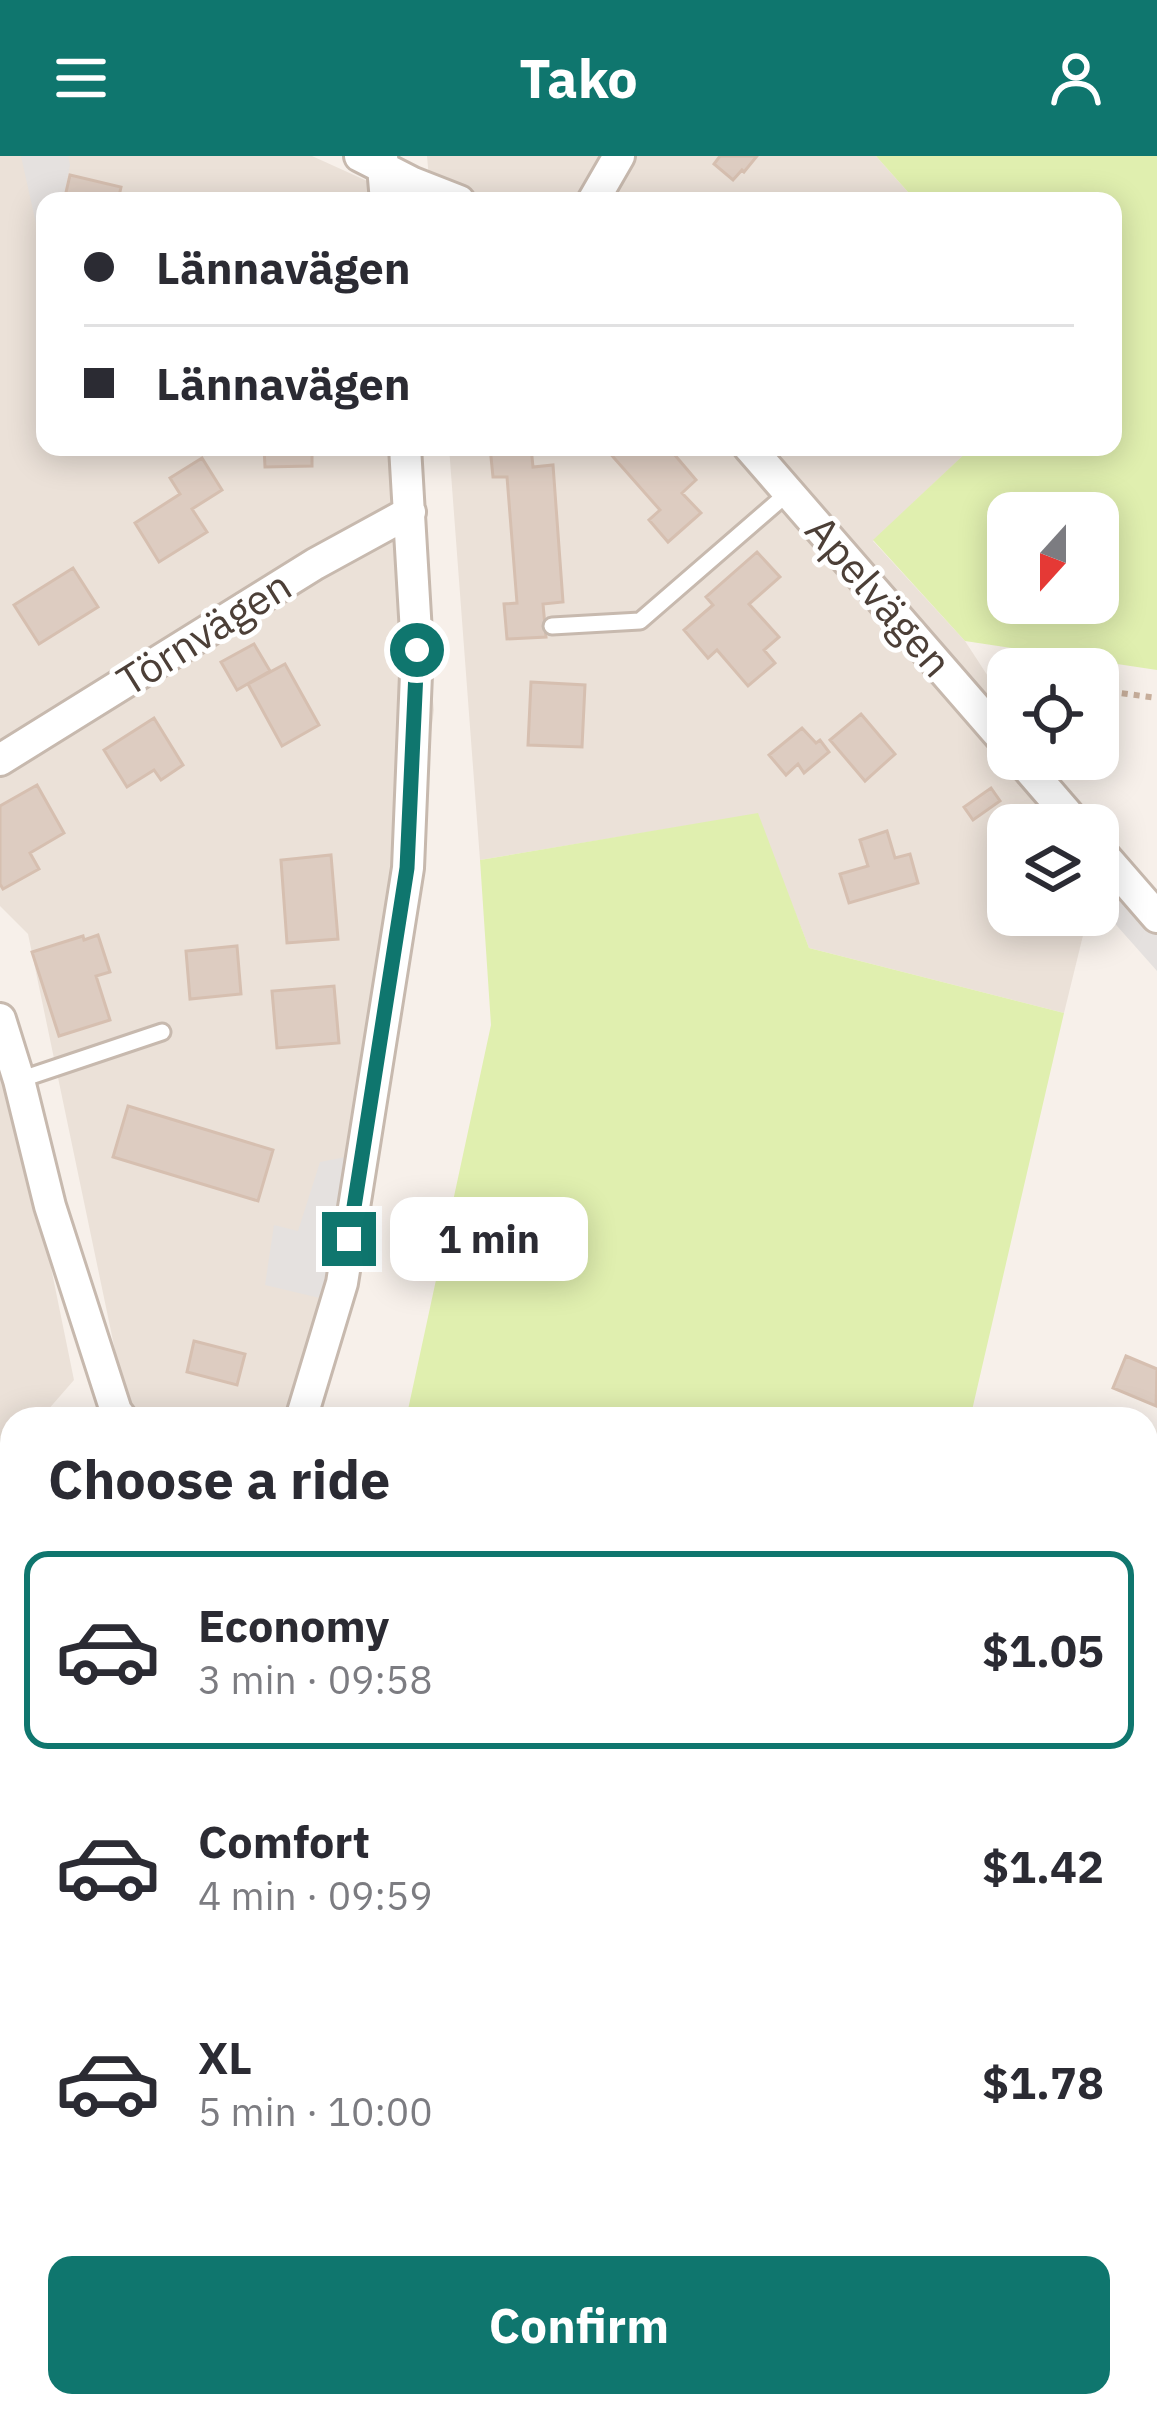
<!DOCTYPE html>
<html lang="en">
<head>
<meta charset="utf-8">
<style>
	body { margin:0; font-family:"IBM Plex Sans",sans-serif; background:#f2f2f3; color:#2b2b33; height:100vh; display:flex; flex-direction:column; font-size:45px; white-space:nowrap }
	* { box-sizing:border-box; margin:0 }
	p { font-size:39px; color:#7c7c81 }
	.icon { flex:none; width:66px; height:66px; fill:none; stroke:currentColor; stroke-width:2; stroke-linecap:round; stroke-linejoin:round }
	.map { position:relative; flex:1; overflow:hidden }
	.sheet { position:absolute; left:0px; top:1251px; width:1158px; height:1011px; display:flex; flex-direction:column; background:#fff; border-radius:36px 36px 0 0; box-shadow:0 6px 30px #0003 }
	.sheet>* { flex:none }
	.banner { position:absolute; left:36px; top:36px; width:1086px; height:264px; border-radius:24px; box-shadow:0 6px 30px #0003; display:grid; align-content:center; height:264px; padding:0 48px; background:#fff }
	.needle { width:78px; rotate:201deg }
	.fabs { position:absolute; left:987px; top:336px; display:grid; gap:24px }
	.fabs a { display:grid; place-items:center; width:132px; height:132px; border-radius:24px; background:#fff; box-shadow:0 6px 30px #0003; font-size:60px }
	.end { position:absolute; width:54px; height:54px; margin:-27px; border:15px solid #0f766e; background:#fff; box-shadow:0 0 0 6px #fff }
	.from { border-radius:50% }
	.bubble { position:absolute; height:84px; border-radius:24px; background:#fff; box-shadow:0 6px 30px #0003; font-size:39px; font-weight:800; line-height:84px; text-align:center }
	.banner b { display:flex; align-items:center; gap:42px; height:114px; font-size:45px }
	.banner b+b { border-top:3px solid #e1e1e2 }
	.banner i { width:30px; height:30px; background:#2b2b33 }
	ul { padding:0; list-style:none }
	li { display:flex; align-items:center; gap:36px; height:198px; margin:0 24px 18px; padding:0 24px; border:6px solid transparent; border-radius:24px }
	li div { flex:1 }
	li b { display:block; font-size:45px }
	li em { font-style:normal; font-weight:800 }
	li.selected { border-color:#0f766e }
	li>.icon { width:108px; height:108px; stroke-width:1.5 }
	h2 { padding:0 48px; font-size:54px; line-height:144px }
	.cta { display:flex; gap:24px; margin-top:auto; padding:24px 48px }
	.cta a { flex:1; height:138px; border-radius:24px; background:#0f766e; color:#fff; font-size:48px; font-weight:800; line-height:138px; text-align:center }
	header { display:flex; justify-content:space-between; align-items:center; height:156px; padding:0 48px; background:#0f766e; color:#fff; font-size:54px; font-weight:800 }
	.map>svg:first-child { display:block }
</style>
</head>
<body>
<header><svg class="icon" aria-label="menu" viewBox="0 0 24 24"><path d="M4 6h16M4 12h16M4 18h16"/></svg>Tako<svg class="icon" aria-label="person" viewBox="0 0 24 24"><circle cx="12" cy="8" r="4"/><path d="M4 21q1-7 8-7t8 7"/></svg></header>
<div class="map">
<svg width="1157" height="2261" viewBox="0 0 1157 2261">
	<rect width="100%" height="100%" fill="#f7f0ea"/>
	<!-- residential -->
	<path fill="#ebe1d8" d="M 0,0 L 312,0 L 376,29 L 378,45 L 45,45 L 45,291 L 405,291 L 434,554 L 359,1112 L 314,1263 L 110,1263 L 126,1247 L 28,778 L 0,750 Z
		M 427,0 L 876,0 L 916,45 L 431,45 Z
		M 449,291 L 972,291 L 873,385 L 965,485 L 1008,551 L 1008,603 L 1041,603 L 1083,669 L 1008,669 L 1008,759 L 1088,759 L 1064,857 L 809,792 L 757,658 L 480,704 Z
		M 0,862 L 74,1224 L 40,1263 L 12,1263 L 12,1296 L 0,1310 Z
		M 0,1566 L 12,1583 L 12,1905 L 0,1913 Z
		M 12,1971 L 12,2250 L 263,2250 L 266,2261 L 0,2261 L 0,1978 Z"/>
	<!-- education -->
	<path fill="#f1e2d3" d="M 1146,1782 L 1157,1784 L 1157,2196 L 1146,2195 Z
		M 339,2250 L 968,2250 L 967,2261 L 343,2261 Z"/>
	<!-- green -->
	<path fill="#e0efaf" fill-rule="evenodd" d="M 876,0 L 1157,0 L 1157,514 L 965,485 L 873,384 L 972,291 L 1113,291 L 1113,45 L 916,45 ZM 1008,357 L 1098,357 L 1098,447 L 1008,447 Z
		M 758,657 L 809,792 L 1064,857 L 970,1263 L 406,1263 L 491,869 L 480,704 Z"/>
	<!-- parking -->
	<path fill="#e5e1df" d="M 21,0 L 68,0 L 70,9 L 63,45 L 45,45 L 45,108 Z
		M 1121,735 L 1157,775 L 1157,815 L 1102,753 Z
		M 356,999 L 324,1143 L 265,1129 L 274,1069 L 298,1075 L 320,1006 Z"/>
	<!-- building -->
	<path fill="#ddccc1" stroke="#d6bfb0" stroke-width="3" d="M 720,0 L 757,0 L 744,16 L 742,14 L 733,24 L 714,8 Z
		M 70,19 L 121,31 L 118,45 L 64,45 Z
		M 264,291 L 312,291 L 312,310 L 265,311 Z
		M 490,291 L 531,291 L 533,311 L 553,309 L 563,446 L 543,448 L 546,481 L 507,483 L 504,448 L 517,447 L 507,321 L 493,321 Z
		M 611,291 L 668,291 L 696,324 L 682,337 L 701,357 L 668,386 L 649,364 L 660,354 L 607,294 Z
		M 202,302 L 222,334 L 192,353 L 207,376 L 159,406 L 135,367 L 180,338 L 170,322 Z
		M 757,396 L 780,421 L 749,448 L 779,481 L 764,494 L 775,507 L 748,530 L 717,494 L 708,502 L 684,474 L 713,449 L 706,441 Z
		M 73,412 L 98,451 L 39,488 L 14,449 Z
		M 254,488 L 270,515 L 237,534 L 221,506 Z
		M 285,508 L 319,569 L 282,590 L 248,528 Z
		M 531,526 L 585,529 L 582,591 L 528,589 Z
		M 861,558 L 895,598 L 865,625 L 830,584 Z
		M 154,562 L 183,609 L 161,624 L 154,614 L 127,631 L 104,594 Z
		M 802,572 L 816,587 L 820,584 L 829,596 L 804,617 L 798,608 L 786,619 L 769,599 Z
		M 37,629 L 64,677 L 30,697 L 39,713 L 3,733 L 0,728 L 0,650 Z
		M 991,632 L 1000,645 L 973,664 L 964,651 Z
		M 887,675 L 895,702 L 910,698 L 918,727 L 849,747 L 840,718 L 868,710 L 860,684 Z
		M 331,699 L 338,783 L 287,787 L 281,704 Z
		M 98,779 L 110,816 L 96,820 L 110,864 L 59,880 L 32,796 L 83,780 L 84,784 Z
		M 237,790 L 241,838 L 190,843 L 186,795 Z
		M 334,830 L 339,887 L 277,892 L 272,835 Z
		M 128,950 L 273,994 L 258,1045 L 113,1001 Z
		M 194,1185 L 245,1198 L 237,1229 L 187,1216 Z
		M 1126,1200 L 1157,1213 L 1156,1250 L 1113,1232 Z
		M 1146,1353 L 1157,1354 L 1157,1422 L 1146,1421 Z
		M 12,1766 L 12,1835 L 0,1843 L 0,1775 Z
		M 1146,2059 L 1157,2060 L 1157,2170 L 1146,2169 Z
		M 1048,2250 L 1080,2250 L 1079,2261 L 1047,2261 Z"/>
	<g fill="none" stroke-linecap="round" stroke-linejoin="round">
		<defs>
			<path id="service" d="M 552,470 L 640,465 L 789,336
				M 19,924 L 162,876
				M 319,2250 L 323,2261"/>
			<path id="minor" d="M 360,0 L 413,27 L 459,45
				M 382,0 L 386,45
				M 593,45 L 619,0
				M 749,291 L 1008,589
				M 1020,603 L 1077,669
				M 0,604 L 315,408 L 410,356
				M 1098,693 L 1157,761
				M 0,863 L 19,924 L 50,1050 L 116,1255 L 122,1263
				M 301,1263 L 342,1127 L 408,712 L 417,494 L 405,291
				M 0,1343 L 12,1334
				M 1146,1742 L 1157,1744
				M 0,1910 L 12,1902
				M 242,2250 L 246,2261"/>
		</defs>
		<!-- service casing -->
		<use href="#service" stroke="#c7b9ae" stroke-width="21"/>
		<!-- minor casing -->
		<use href="#minor" stroke="#c7b9ae" stroke-width="36"/>
		<!-- path -->
		<path stroke="#c7ae9b" stroke-width="6" stroke-dasharray="6 6" stroke-linecap="butt" d="M 990,518 L 1008,520
			M 1098,534 L 1157,542
			M 0,1459 L 12,1470
			M 288,2250 L 292,2261"/>
		<!-- service -->
		<use href="#service" stroke="#fff" stroke-width="15"/>
		<!-- minor -->
		<use href="#minor" stroke="#fff" stroke-width="30"/>
	</g>
	<g fill="none" stroke-linecap="round" stroke-linejoin="round">
		<!-- route -->
		<path stroke="#0f766e" stroke-width="15" d="M 349,1083 L 407,712 L 417,494"/>
	</g>
	<g text-anchor="middle" stroke-width="10" stroke-linejoin="round" paint-order="stroke">
		<!-- street labels -->
		<g font-size="42" fill="#4c3f37" stroke="#fff">
			<text transform="translate(879 440) rotate(49)" y="15">Apelvägen</text>
			<text transform="translate(204 477) rotate(-32)" y="15">Törnvägen</text>
		</g>
	</g>
</svg>
<div class="fabs">
<a><svg class="needle" viewBox="-14 -14 28 28"><path d="M0-13l5 13h-10z" fill="#e53935"/><path d="M0 13l5-13h-10z" fill="#7c7c81"/></svg></a>
<a><svg class="icon" aria-label="locate" viewBox="0 0 24 24"><circle cx="12" cy="12" r="6"/><path d="M12 2v4M12 18v4M2 12h4M18 12h4"/></svg></a>
<a><svg class="icon" aria-label="layers" viewBox="0 0 24 24"><path d="M12 4l9 5-9 5-9-5zM3 14l9 5 9-5"/></svg></a>
</div>
<i class="end from" style="left:417px;top:494px"></i>
<i class="end" style="left:349px;top:1083px"></i>
<div class="bubble" style="left:390px;top:1041px;width:198px">1 min</div>
<div class="banner">
<b><i class="from"></i>Lännavägen</b>
<b><i></i>Lännavägen</b>
</div>
<section class="sheet">
<h2>Choose a ride</h2>
<ul>
<li class="selected"><svg class="icon" aria-label="car" viewBox="0 0 24 24"><path d="M5 17H2v-5l4-1 3-4h7l3 4 3 1v5h-3M9 17h6M6 11h13"/><circle cx="7" cy="17" r="2"/><circle cx="17" cy="17" r="2"/></svg><div><b>Economy</b><p>3 min · 09:58</p></div><em>$1.05</em></li>
<li><svg class="icon" aria-label="car" viewBox="0 0 24 24"><path d="M5 17H2v-5l4-1 3-4h7l3 4 3 1v5h-3M9 17h6M6 11h13"/><circle cx="7" cy="17" r="2"/><circle cx="17" cy="17" r="2"/></svg><div><b>Comfort</b><p>4 min · 09:59</p></div><em>$1.42</em></li>
<li><svg class="icon" aria-label="car" viewBox="0 0 24 24"><path d="M5 17H2v-5l4-1 3-4h7l3 4 3 1v5h-3M9 17h6M6 11h13"/><circle cx="7" cy="17" r="2"/><circle cx="17" cy="17" r="2"/></svg><div><b>XL</b><p>5 min · 10:00</p></div><em>$1.78</em></li>
</ul>
<div class="cta"><a>Confirm</a></div>
</section>
</div>
</body>
</html>
